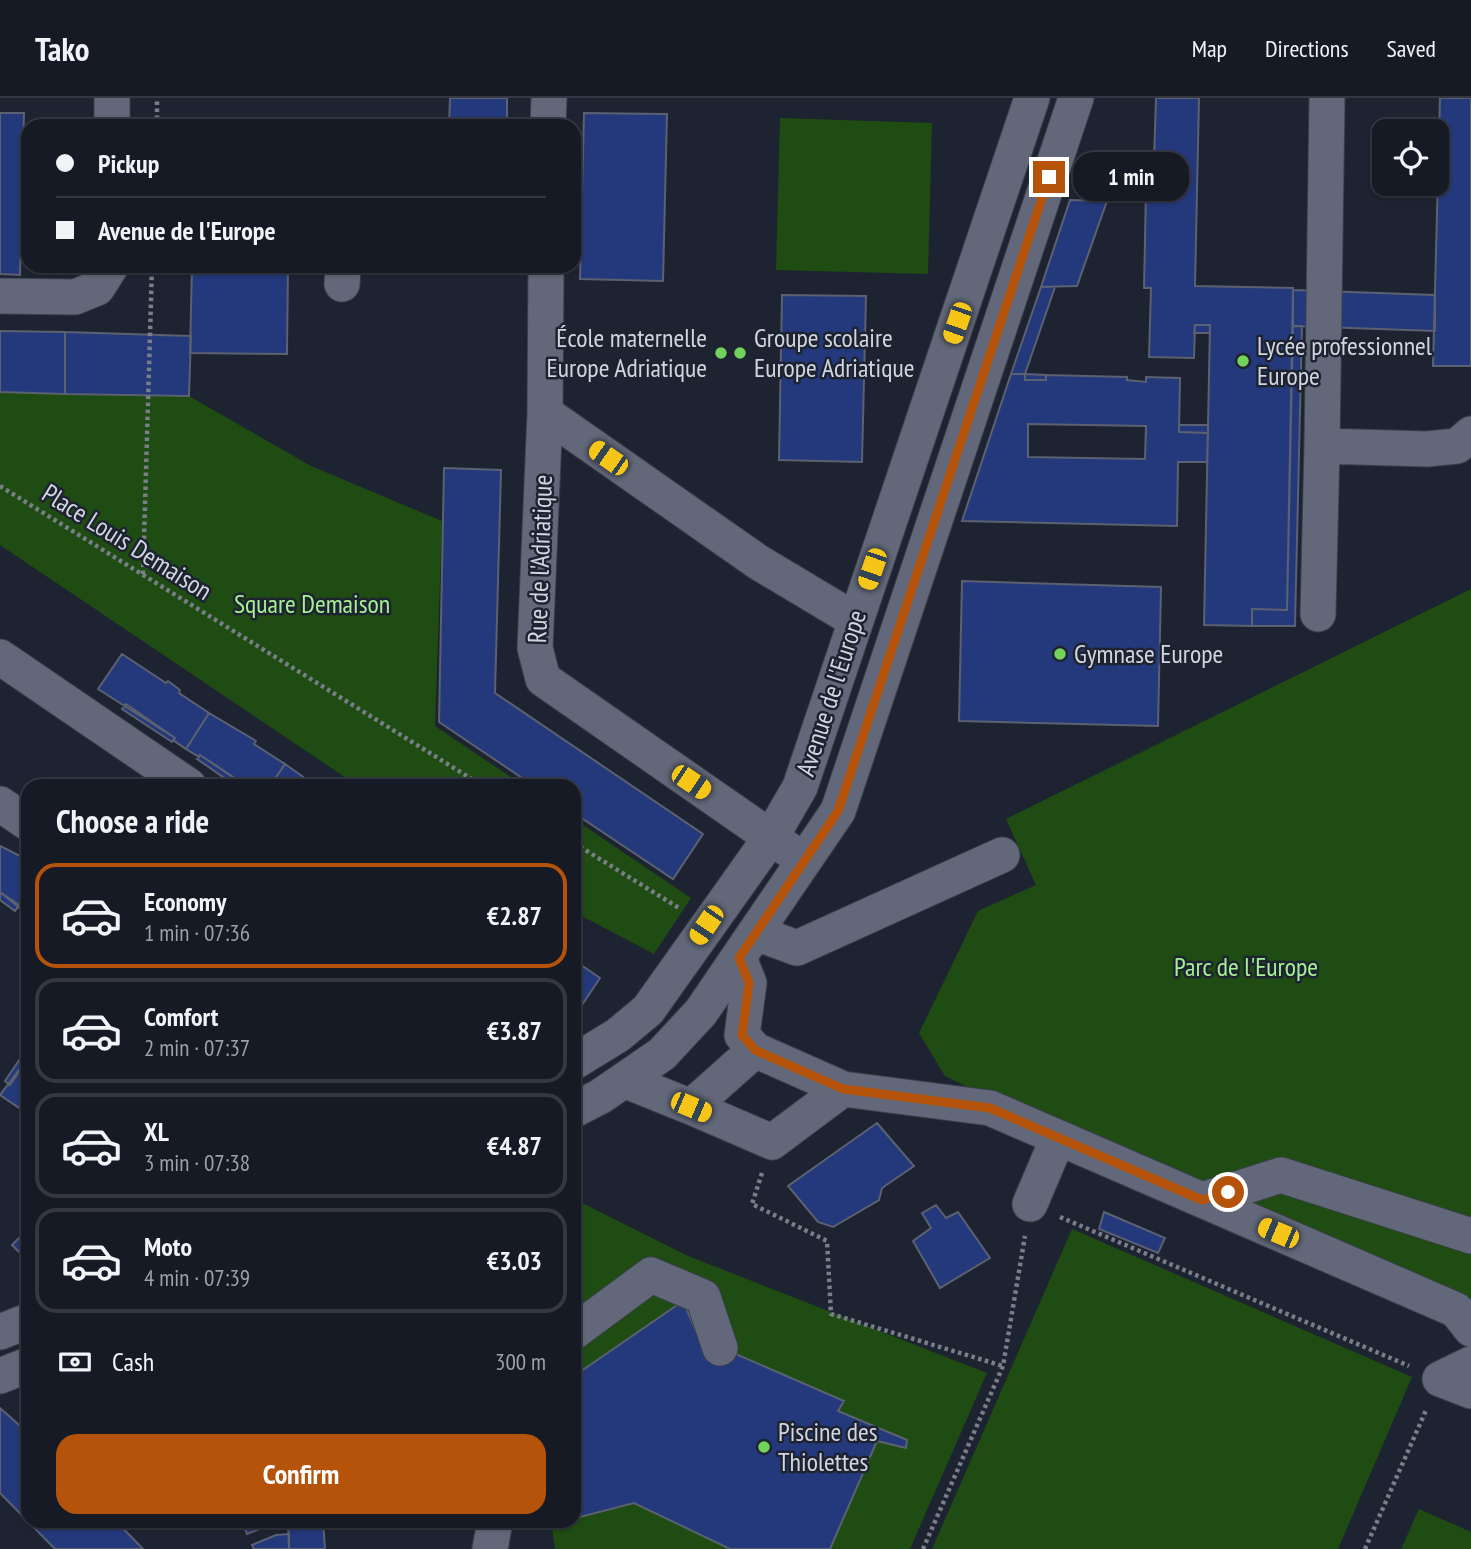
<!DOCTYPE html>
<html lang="en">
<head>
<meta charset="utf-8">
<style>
	body { margin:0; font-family:"PT Sans Narrow",sans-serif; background:#1f232d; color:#f1f3f6; height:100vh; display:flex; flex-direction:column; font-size:26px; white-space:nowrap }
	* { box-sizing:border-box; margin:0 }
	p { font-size:23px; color:#9ea1a7 }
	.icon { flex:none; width:38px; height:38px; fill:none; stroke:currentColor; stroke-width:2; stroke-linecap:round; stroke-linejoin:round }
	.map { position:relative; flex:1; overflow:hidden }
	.drawer { position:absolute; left:21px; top:681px; width:560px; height:749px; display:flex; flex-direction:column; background:#161a25; border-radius:21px; box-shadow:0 2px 5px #0004,0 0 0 2px #353842 }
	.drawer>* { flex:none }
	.top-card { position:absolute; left:21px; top:21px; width:560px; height:154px; border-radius:21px; box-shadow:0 2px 5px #0004,0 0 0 2px #353842; display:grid; align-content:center; height:154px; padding:0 35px; background:#161a25 }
	.fabs { position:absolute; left:1372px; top:21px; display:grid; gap:14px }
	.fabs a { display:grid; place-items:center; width:77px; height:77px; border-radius:14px; background:#161a25; box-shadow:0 2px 5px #0004,0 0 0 2px #353842; font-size:35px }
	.end { position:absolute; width:32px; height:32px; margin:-16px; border:9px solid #b45309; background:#fff; box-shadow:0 0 0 4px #fff }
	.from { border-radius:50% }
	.bubble { position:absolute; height:49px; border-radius:21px; background:#161a25; box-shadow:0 2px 5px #0004,0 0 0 2px #353842; font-size:23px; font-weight:800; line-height:49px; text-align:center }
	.car { position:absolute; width:21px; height:42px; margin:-21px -10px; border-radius:9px; box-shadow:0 0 5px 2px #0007; background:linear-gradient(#f5c518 24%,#345 0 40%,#f5c518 0 76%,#345 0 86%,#f5c518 0) }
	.top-card b { display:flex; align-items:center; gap:24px; height:66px; font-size:26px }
	.top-card b+b { border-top:2px solid #353842 }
	.top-card i { width:18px; height:18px; background:#f1f3f6 }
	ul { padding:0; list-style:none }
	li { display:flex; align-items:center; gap:21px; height:105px; margin:0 14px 10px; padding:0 21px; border:4px solid #353842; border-radius:21px }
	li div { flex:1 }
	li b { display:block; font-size:26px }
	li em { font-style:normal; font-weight:800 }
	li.current { border-color:#b45309 }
	li>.icon { width:63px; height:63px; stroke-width:1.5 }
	h2 { padding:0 35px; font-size:32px; line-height:84px }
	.pay { display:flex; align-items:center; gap:18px; height:77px; padding:0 35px; font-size:26px }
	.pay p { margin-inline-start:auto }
	.cta { display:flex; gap:14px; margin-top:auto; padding:14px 35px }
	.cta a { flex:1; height:80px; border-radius:21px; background:#b45309; color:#fff; font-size:28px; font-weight:800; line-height:80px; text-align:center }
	header { display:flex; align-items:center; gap:42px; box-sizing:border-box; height:98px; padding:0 35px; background:#161a25; border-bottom:2px solid #353842 }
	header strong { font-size:33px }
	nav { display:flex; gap:38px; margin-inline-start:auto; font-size:24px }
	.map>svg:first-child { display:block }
</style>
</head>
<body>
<header>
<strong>Tako</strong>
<nav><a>Map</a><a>Directions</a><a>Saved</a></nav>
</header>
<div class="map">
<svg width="1471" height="1451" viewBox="0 0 1471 1451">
	<rect width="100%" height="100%" fill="#1e2331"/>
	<!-- green -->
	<path fill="#1e4c12" d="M 780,20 L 932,25 L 928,176 L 776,172 Z
		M 0,294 L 189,298 L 311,368 L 442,423 L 435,628 L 524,688 L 358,688 L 0,447 Z
		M 1471,491 L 1471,1212 L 1010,1010 L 945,978 L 919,935 L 978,813 L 1036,787 L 1006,721 Z
		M 574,721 L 691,800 L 654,856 L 574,814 Z
		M 574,1101 L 688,1158 L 987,1275 L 910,1451 L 555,1451 L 551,1423 L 574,1423 Z
		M 1072,1131 L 1412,1279 L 1338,1451 L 932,1451 Z
		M 1419,1411 L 1471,1434 L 1471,1451 L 1401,1451 Z"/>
	<!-- building -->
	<path fill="#24397b" stroke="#5b6171" stroke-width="2" fill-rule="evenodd" d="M 450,0 L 507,0 L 507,28 L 449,28 Z
		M 1156,0 L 1199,0 L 1195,188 L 1293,190 L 1287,512 L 1252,511 L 1252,528 L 1204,527 L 1210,227 L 1195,227 L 1194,260 L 1149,259 L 1151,190 L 1144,190 L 1146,92 L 1153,92 Z
		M 1440,0 L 1471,0 L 1471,268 L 1433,268 Z
		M 0,15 L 24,15 L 20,177 L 0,176 Z
		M 584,15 L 667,16 L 663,183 L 580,181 Z
		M 1070,102 L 1107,103 L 1077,188 L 1041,189 Z
		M 192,168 L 288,168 L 287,256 L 190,255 Z
		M 1041,189 L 1055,189 L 1025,276 L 1011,276 Z
		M 1293,192 L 1435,197 L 1435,233 L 1293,228 Z
		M 782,197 L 866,198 L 862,364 L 779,362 Z
		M 1195,227 L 1210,227 L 1210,235 L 1194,235 Z
		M 1293,228 L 1302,228 L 1295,528 L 1252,528 L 1252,511 L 1287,512 Z
		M 0,233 L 65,234 L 65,296 L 0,294 Z
		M 65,234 L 191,238 L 189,298 L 65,296 Z
		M 1011,276 L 1025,276 L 1025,282 L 1046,282 L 1046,277 L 1127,279 L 1127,282 L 1146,284 L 1146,279 L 1180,280 L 1179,334 L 1208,335 L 1207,364 L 1178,364 L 1177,428 L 962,423 ZM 1028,326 L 1146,328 L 1145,361 L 1028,359 Z
		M 1025,276 L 1046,277 L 1046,282 L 1025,282 Z
		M 1179,327 L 1208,327 L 1208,335 L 1179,334 Z
		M 444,370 L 501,372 L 495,595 L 703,736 L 673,781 L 574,715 L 574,688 L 534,688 L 439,624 Z
		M 962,483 L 1161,489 L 1158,628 L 959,623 Z
		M 122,556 L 166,585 L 168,583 L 180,592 L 179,595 L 209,615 L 186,651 L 173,642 L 175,640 L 98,591 Z
		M 126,606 L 175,640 L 172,644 L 122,611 Z
		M 209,615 L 256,643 L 254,646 L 285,666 L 270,688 L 246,688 L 200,657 L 199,659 L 186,651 Z
		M 200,657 L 223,672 L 246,688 L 236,688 L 197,661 Z
		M 285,666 L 316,688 L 270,688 Z
		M 0,748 L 22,759 L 20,762 L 28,767 L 28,817 L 0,794 Z
		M 0,794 L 19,807 L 15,813 L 0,802 Z
		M 574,862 L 600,880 L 576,916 L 574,915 Z
		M 28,949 L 28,960 L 10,987 L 5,983 Z
		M 28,960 L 28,1016 L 0,997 Z
		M 877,1025 L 914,1068 L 882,1090 L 879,1102 L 833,1129 L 818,1124 L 788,1088 Z
		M 936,1107 L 946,1120 L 958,1114 L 990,1160 L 940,1190 L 913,1143 L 931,1130 L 922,1115 Z
		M 1104,1114 L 1165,1140 L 1158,1155 L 1099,1131 Z
		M 21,1138 L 28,1146 L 28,1163 L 12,1147 Z
		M 683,1203 L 699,1240 L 844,1303 L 838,1313 L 907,1342 L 906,1350 L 877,1343 L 830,1451 L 730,1451 L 634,1405 L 576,1420 L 574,1278 Z
		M 0,1310 L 28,1335 L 28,1423 L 116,1423 L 143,1451 L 55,1451 L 0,1395 Z
		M 242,1423 L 275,1423 L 275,1425 L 247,1436 Z
		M 309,1423 L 323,1423 L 325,1451 L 289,1451 L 288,1424 Z
		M 289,1436 L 289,1451 L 254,1451 L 252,1447 L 276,1437 Z"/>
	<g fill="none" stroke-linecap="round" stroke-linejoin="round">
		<defs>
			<path id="minor" d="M 1327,0 L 1322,348 L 1427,351 L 1457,348 L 1471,336
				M 112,28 L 112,0
				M 548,28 L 549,0
				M 546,168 L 545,315 L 535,550 L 543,581 L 789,752
				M 342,186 L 343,168
				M 0,198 L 75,199 L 97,190 L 111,168
				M 545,315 L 758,464 L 855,522
				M 1318,516 L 1322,348
				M 0,559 L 189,688
				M 0,706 L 28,725
				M 756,835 L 797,850 L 1002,757
				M 739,860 L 749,885 L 742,937 L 755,952
				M 574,964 L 618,937 L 648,912 L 771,739 L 800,689 L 1032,0
				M 624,982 L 691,1009 L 755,952 L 843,991 L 772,1044 L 691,1009
				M 843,991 L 990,1010 L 1456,1212 L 1471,1231
				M 574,1012 L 601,998 L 662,956 L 701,914 L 838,713 L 1076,0
				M 1202,1102 L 1281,1077 L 1471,1138
				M 1030,1106 L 1058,1040
				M 0,1234 L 28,1223
				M 574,1234 L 651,1177 L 703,1199 L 720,1250
				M 1471,1266 L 1440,1281 L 1471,1293
				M 0,1278 L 28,1267
				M 490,1451 L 495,1423"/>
		</defs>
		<!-- minor casing -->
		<use href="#minor" stroke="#3c404c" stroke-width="37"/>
		<!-- path -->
		<path stroke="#797e8a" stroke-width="4.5" stroke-dasharray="3.5 3.5" stroke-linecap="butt" d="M 157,28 L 157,0
			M 0,388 L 483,688
			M 143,476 L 152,168
			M 574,745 L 679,810
			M 762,1075 L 752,1106 L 827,1143 L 831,1216 L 1003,1268
			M 1060,1119 L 1409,1268
			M 923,1451 L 1003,1268 L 1025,1138
			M 1365,1451 L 1427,1310"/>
		<!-- minor -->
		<use href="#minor" stroke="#626879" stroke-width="35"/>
	</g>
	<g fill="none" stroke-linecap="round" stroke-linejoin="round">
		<!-- route -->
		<path stroke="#b45309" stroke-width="9" d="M 1049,79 L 838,713 L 739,860 L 749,885 L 742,937 L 755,952 L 843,991 L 990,1010 L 1202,1102 L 1228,1094"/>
	</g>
	<!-- markers -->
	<g fill="#73d25c" stroke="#1e2331" stroke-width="2.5">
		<circle cx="721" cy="255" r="7"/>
		<circle cx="740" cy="255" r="7"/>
		<circle cx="1243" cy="263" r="7"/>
		<circle cx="1060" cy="556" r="7"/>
		<circle cx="764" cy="1349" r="7"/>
	</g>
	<g text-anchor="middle" stroke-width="5" stroke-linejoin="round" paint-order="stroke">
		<!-- poi labels -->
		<g font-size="26" fill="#d1d5df" stroke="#1e2331" text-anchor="start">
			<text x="707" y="249" text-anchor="end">École maternelle<tspan x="707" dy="30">Europe Adriatique</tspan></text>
			<text x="754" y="249">Groupe scolaire<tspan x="754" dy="30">Europe Adriatique</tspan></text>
			<text x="1257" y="257">Lycée professionnel<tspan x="1257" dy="30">Europe</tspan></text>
			<text x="1074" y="565">Gymnase Europe</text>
			<text x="778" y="1343">Piscine des<tspan x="778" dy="30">Thiolettes</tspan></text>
		</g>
		<!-- street labels -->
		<g font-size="26" fill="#d1d5df" stroke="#1e2331">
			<text transform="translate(127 444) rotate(32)" y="9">Place Louis Demaison</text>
			<text transform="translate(540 461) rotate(-88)" y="9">Rue de l'Adriatique</text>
			<text transform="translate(831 595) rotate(-72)" y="9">Avenue de l'Europe</text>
		</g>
		<!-- park labels -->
		<g font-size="26" fill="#a4f092" stroke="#1e2331">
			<text x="312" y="515">Square Demaison</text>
			<text x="1246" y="878">Parc de l'Europe</text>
		</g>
	</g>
</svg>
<div class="fabs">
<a><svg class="icon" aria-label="locate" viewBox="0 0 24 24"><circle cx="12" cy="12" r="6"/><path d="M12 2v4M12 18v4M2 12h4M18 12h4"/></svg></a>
</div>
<i class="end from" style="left:1228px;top:1094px"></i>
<i class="end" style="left:1049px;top:79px"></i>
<div class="bubble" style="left:1073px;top:54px;width:116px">1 min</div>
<i class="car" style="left:957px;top:225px;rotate:199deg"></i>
<i class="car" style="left:608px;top:360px;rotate:305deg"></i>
<i class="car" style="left:872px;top:471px;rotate:199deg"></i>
<i class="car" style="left:691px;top:684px;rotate:124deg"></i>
<i class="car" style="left:706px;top:827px;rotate:214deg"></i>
<i class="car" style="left:691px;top:1009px;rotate:113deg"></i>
<i class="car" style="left:1278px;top:1135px;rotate:293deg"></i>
<div class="top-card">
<b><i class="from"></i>Pickup</b>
<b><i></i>Avenue de l'Europe</b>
</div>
<section class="drawer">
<h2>Choose a ride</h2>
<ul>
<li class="current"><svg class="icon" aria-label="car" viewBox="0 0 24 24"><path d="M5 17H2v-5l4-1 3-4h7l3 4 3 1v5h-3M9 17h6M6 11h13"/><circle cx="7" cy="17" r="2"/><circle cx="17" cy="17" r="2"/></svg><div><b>Economy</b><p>1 min · 07:36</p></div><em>€2.87</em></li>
<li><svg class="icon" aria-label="car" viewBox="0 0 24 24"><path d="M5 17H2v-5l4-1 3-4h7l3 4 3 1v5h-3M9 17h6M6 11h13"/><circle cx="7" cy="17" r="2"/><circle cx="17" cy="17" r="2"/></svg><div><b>Comfort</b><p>2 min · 07:37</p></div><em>€3.87</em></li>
<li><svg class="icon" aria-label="car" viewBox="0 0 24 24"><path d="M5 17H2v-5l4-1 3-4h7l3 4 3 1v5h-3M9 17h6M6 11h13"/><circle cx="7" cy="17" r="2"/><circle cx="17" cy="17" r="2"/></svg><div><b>XL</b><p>3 min · 07:38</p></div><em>€4.87</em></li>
<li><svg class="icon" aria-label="car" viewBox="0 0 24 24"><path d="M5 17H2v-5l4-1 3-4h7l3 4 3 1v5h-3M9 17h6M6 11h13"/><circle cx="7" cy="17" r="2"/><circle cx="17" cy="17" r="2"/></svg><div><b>Moto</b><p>4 min · 07:39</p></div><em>€3.03</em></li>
</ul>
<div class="pay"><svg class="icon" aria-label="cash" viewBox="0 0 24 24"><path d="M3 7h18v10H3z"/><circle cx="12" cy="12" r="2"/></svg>Cash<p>300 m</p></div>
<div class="cta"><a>Confirm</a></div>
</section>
</div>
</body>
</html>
